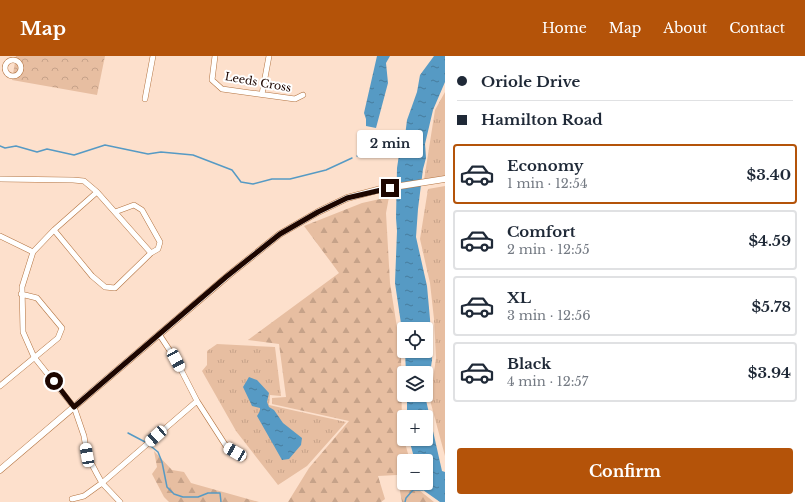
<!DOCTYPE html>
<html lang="en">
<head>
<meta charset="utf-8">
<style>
	body { margin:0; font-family:"Libre Baskerville",serif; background:#f6f6f7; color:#1f2937; height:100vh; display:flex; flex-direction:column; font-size:15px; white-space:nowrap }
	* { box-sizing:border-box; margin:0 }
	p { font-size:13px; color:#747a83 }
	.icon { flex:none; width:22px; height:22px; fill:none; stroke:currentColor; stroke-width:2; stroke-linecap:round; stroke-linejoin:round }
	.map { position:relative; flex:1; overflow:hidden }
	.drawer { display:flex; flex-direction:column; background:#fff; width:360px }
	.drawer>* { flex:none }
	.guide { display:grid; align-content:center; height:88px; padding:0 12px; background:#fff }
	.fabs { position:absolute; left:397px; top:266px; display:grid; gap:8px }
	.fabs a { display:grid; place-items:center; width:36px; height:36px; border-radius:4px; background:#fff; box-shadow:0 1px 3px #0004; font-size:20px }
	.end { position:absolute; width:18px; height:18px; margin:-9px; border:5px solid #1d0600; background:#fff; box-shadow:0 0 0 2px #fff }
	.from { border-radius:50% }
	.bubble { position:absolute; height:28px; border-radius:4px; background:#fff; box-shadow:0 1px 3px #0004; font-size:13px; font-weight:700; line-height:28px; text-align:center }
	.car { position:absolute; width:12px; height:24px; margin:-12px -6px; border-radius:5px; box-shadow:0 0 3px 1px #0007; background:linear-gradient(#fff 24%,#345 0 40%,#fff 0 76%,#345 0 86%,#fff 0) }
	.guide b { display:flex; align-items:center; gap:14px; height:38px; font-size:15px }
	.guide b+b { border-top:1px solid #e0e1e3 }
	.guide i { width:10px; height:10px; background:#1f2937 }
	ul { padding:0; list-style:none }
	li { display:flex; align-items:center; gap:12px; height:60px; margin:0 8px 6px; padding:0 4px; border:2px solid #e0e1e3; border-radius:4px }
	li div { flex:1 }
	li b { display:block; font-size:15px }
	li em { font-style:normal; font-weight:700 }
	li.selected { border-color:#b45309 }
	li>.icon { width:36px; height:36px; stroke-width:1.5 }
	.action { display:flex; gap:8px; margin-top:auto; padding:8px 12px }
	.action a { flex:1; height:46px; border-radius:4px; background:#b45309; color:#fff; font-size:16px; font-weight:700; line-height:46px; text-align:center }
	header { display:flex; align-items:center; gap:24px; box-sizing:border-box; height:56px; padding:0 20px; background:#b45309; color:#fff }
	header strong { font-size:19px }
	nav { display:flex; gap:22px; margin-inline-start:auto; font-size:14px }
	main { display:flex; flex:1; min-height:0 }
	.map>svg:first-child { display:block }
</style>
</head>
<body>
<header>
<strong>Map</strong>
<nav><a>Home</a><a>Map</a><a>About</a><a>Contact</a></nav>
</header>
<main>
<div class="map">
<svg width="445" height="446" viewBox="0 0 445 446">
	<defs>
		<pattern id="grass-tufts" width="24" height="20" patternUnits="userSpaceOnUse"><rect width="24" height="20" fill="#e7bea1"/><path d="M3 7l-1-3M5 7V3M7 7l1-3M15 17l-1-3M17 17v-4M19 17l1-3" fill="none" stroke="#c6a289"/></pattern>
		<pattern id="forest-firs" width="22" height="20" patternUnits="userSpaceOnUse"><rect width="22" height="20" fill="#e7bea1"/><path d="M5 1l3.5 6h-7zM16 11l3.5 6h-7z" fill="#c6a289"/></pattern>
		<pattern id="park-crowns" width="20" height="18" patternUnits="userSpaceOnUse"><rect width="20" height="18" fill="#e7bea1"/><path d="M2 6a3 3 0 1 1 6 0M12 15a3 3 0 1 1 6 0" fill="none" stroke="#c6a289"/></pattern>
		<pattern id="water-ripples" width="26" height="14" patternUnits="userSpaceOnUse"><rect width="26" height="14" fill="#569ac4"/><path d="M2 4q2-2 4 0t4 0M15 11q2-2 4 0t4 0" fill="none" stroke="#477c9d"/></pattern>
	</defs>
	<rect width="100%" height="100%" fill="#fde0cc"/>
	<!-- grass -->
	<path fill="url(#grass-tufts)" d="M 445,36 L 445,120 L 424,124 L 435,54 Z
		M 445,130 L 445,400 L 430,344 L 436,302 L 434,263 L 430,227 L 420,183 L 428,133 Z
		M 217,288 L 275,291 L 281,340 L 270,339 L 269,349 L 346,366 L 307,410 L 278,429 L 236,375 L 202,315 L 207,309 L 207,295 Z"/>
	<!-- forest -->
	<path fill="url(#forest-firs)" d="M 389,141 L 386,157 L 390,227 L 401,297 L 402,376 L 410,405 L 404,405 L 404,427 L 416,427 L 419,434 L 434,446 L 402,446 L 397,419 L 378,420 L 385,443 L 381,446 L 288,446 L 309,412 L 349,365 L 272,348 L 272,342 L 286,341 L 279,288 L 248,284 L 339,217 L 304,170 L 362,147 Z
		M 154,395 L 172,414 L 184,416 L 191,427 L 259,446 L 169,446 L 164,441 L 152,418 L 157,411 Z"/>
	<!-- park -->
	<path fill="url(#park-crowns)" d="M 16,0 L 105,0 L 97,39 L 12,24 Z"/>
	<!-- water -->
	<path fill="url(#water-ripples)" d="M 377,0 L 390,0 L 386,7 L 388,27 L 376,72 L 366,70 L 366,63 L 364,57 Z
		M 434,0 L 445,0 L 445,26 L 433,54 L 425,88 L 426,102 L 423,113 L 418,153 L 416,181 L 427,230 L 430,263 L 432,304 L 426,344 L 442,415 L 445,416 L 445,446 L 440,446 L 423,434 L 421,427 L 426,427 L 426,405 L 415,405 L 409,383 L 426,383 L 426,361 L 407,361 L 407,339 L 426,339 L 426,317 L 406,317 L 405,295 L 426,295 L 426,273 L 404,273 L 404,288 L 395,227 L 397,175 L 396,162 L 397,112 L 400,92 L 405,80 L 407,64 L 417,36 L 420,19 Z
		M 249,321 L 257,324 L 269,337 L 267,346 L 269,351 L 274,354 L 283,367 L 302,382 L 301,389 L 289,403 L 282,404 L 257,360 L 260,355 L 260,352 L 252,350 L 243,331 Z"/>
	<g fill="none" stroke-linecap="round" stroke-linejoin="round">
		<!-- stream -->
		<path stroke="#569ac4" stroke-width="1.5" d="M 0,90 L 5,92 L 16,90 L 37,96 L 47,93 L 74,99 L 105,89 L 148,98 L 161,96 L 193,99 L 232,114 L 241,126 L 253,128 L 272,123 L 290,123 L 326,114 L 352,102
			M 357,100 C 368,101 393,99 400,92
			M 128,377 L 147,387 L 158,396 L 162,406 L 167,431 L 174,438 L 183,441 L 198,441 L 208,437 L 220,437 L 221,446
			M 405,446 L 406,442 L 413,434 L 423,434"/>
		<defs>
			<path id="minor" d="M 215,0 L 212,24 L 222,33 L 295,43 L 303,39
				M5 12a8 8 0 1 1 16 0a8 8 0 1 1-16 0Z
				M 262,38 L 269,0
				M 145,43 L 153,0
				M 0,123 L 73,124 L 84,125 L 97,136 L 151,197 L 115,232 L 105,231 L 92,220 L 54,174
				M 97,136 L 54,174 L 33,196 L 22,231 L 23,276 L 34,301 L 74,351 L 84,380 L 87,399 L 97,418 L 102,427 L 120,446
				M 115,156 L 134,149 L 142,154 L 160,186 L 158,193 L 151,197
				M 0,180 L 33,196
				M 159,278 L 176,304 L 197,345 L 226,390 L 244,401
				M 0,330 L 58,282 L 62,272 L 37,242 L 21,238
				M 72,443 L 84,440 L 102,427 L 197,345"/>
			<path id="major" d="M 0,414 L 230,218 L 280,178 L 318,156 L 347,142 L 381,133 L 445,123"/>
		</defs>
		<!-- minor casing -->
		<use href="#minor" stroke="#b37340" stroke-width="6"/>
		<!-- major casing -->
		<use href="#major" stroke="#b37340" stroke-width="7"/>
		<!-- minor -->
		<use href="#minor" stroke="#fff" stroke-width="5"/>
		<!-- major -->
		<use href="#major" stroke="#fff" stroke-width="6"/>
	</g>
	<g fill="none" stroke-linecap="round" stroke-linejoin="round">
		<!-- route -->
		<path stroke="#1d0600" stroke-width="5" d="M 54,325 L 74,351 L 226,221 L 280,178 L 318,156 L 347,142 L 390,132"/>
	</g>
	<g text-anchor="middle" stroke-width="4" stroke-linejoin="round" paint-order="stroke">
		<!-- street labels -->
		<g font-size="11" fill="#1d0600" stroke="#fff">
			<text transform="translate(258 26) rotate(10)" y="4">Leeds Cross</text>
		</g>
	</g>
</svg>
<div class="fabs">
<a><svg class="icon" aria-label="locate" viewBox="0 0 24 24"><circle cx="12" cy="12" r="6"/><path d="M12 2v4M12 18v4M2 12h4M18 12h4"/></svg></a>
<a><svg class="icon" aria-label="layers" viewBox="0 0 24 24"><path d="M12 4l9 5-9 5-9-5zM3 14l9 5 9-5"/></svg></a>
<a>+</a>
<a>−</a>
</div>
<i class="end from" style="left:54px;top:325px"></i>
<i class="end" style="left:390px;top:132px"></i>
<div class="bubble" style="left:357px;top:74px;width:66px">2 min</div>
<i class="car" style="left:176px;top:304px;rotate:152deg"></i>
<i class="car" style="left:156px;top:380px;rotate:228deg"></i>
<i class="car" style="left:235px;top:396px;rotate:300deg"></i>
<i class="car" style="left:87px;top:399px;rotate:350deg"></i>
</div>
<section class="drawer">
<div class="guide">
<b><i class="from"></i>Oriole Drive</b>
<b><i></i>Hamilton Road</b>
</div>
<ul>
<li class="selected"><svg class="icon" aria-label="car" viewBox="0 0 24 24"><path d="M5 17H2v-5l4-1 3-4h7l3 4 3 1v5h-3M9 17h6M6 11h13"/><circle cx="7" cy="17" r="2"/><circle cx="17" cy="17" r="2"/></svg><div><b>Economy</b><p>1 min · 12:54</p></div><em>$3.40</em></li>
<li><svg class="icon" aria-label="car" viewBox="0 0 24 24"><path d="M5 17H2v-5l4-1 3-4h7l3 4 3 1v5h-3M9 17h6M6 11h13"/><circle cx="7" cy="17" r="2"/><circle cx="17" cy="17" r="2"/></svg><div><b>Comfort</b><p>2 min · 12:55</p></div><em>$4.59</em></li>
<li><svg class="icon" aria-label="car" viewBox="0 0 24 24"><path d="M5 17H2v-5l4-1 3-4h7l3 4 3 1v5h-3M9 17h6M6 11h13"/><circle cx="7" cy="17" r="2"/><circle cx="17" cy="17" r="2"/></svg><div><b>XL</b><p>3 min · 12:56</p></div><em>$5.78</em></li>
<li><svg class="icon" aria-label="car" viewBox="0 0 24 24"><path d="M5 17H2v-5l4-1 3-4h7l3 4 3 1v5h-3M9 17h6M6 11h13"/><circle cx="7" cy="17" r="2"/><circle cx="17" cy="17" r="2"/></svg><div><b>Black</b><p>4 min · 12:57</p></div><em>$3.94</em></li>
</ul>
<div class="action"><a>Confirm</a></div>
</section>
</main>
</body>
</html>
